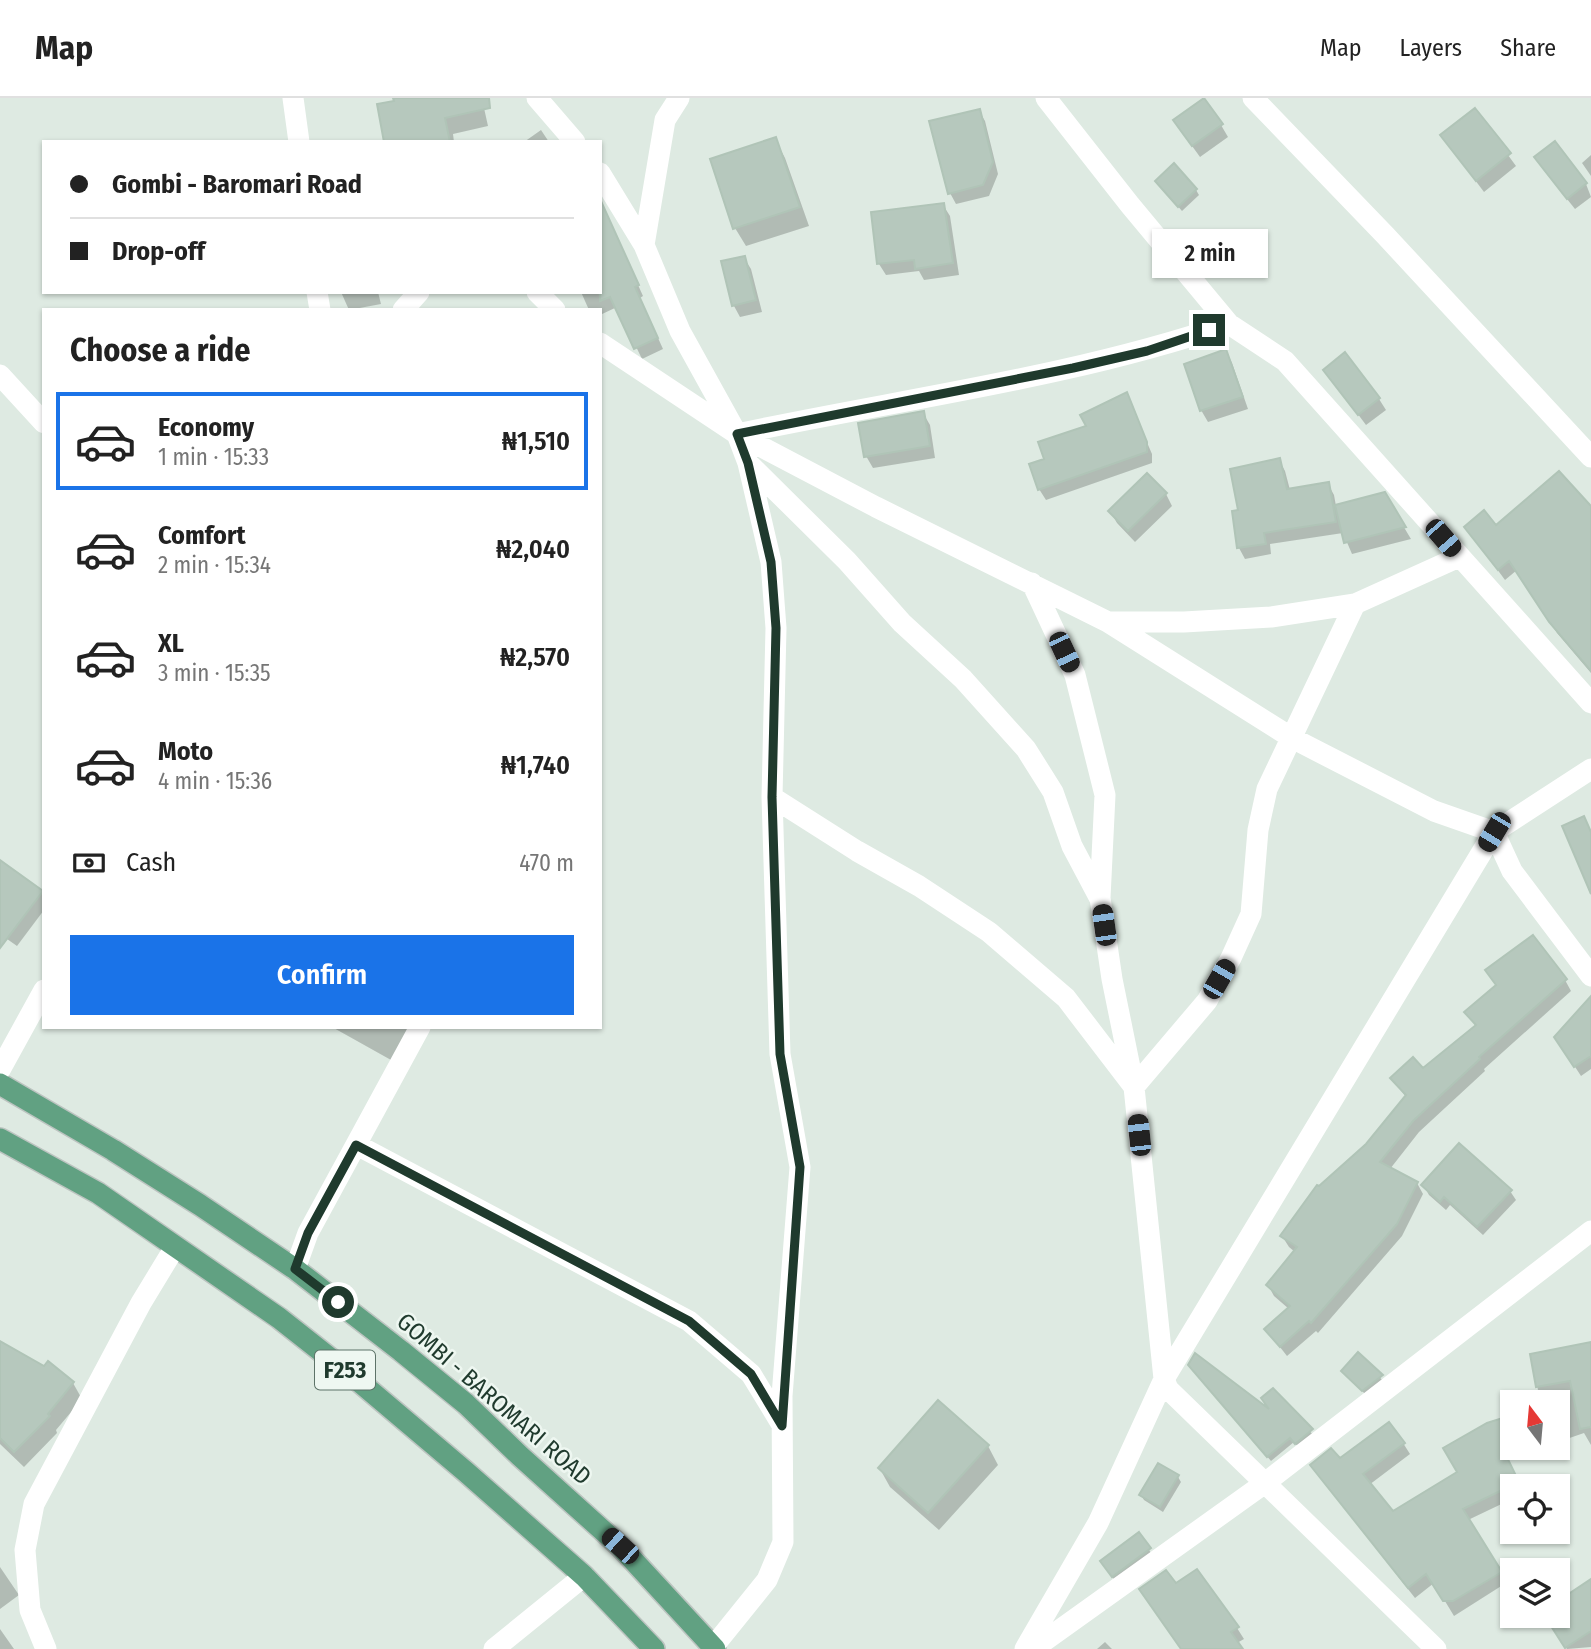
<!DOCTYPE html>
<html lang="en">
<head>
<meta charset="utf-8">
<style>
	body { margin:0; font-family:"Fira Sans Condensed",sans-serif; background:#f2f2f2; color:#222; height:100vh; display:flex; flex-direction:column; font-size:26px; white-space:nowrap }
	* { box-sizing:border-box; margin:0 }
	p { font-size:23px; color:#767676 }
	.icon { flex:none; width:38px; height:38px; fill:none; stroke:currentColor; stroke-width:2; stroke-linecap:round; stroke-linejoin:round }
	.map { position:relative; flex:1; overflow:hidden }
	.details { position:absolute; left:42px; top:210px; width:560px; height:721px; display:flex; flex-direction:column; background:#fff; border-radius:0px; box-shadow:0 2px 5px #0004 }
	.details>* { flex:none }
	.top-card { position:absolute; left:42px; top:42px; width:560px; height:154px; border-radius:0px; box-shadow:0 2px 5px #0004; display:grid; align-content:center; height:154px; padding:0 28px; background:#fff }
	.needle { width:46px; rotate:344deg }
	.fabs { position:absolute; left:1500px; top:1292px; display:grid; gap:14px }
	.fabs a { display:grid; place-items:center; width:70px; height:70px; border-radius:0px; background:#fff; box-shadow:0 2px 5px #0004; font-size:35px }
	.end { position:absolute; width:32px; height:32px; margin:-16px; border:9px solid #1f3a2d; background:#fff; box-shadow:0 0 0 4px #fff }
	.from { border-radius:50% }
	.bubble { position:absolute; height:49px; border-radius:0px; background:#fff; box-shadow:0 2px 5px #0004; font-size:23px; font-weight:600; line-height:49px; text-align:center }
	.car { position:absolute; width:21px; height:42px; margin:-21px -10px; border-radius:9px; box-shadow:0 0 5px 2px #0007; background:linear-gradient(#222 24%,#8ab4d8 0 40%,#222 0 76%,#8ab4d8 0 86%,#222 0) }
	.top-card b { display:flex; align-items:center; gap:24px; height:66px; font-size:26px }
	.top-card b+b { border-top:2px solid #e0e0e0 }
	.top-card i { width:18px; height:18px; background:#222 }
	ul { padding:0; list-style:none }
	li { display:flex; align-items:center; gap:21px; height:98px; margin:0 14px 10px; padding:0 14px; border:4px solid transparent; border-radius:0px }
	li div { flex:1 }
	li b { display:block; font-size:26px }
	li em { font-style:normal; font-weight:600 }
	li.active { border-color:#1a73e8 }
	li>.icon { width:63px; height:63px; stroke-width:1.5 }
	h2 { padding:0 28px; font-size:32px; line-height:84px }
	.pay { display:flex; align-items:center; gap:18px; height:77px; padding:0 28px; font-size:26px }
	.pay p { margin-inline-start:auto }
	.primary-button { display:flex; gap:14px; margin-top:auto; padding:14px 28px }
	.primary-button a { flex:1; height:80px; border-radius:0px; background:#1a73e8; color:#fff; font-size:28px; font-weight:600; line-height:80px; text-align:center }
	header { display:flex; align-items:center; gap:42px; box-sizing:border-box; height:98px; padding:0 35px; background:#fff; border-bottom:2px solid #e0e0e0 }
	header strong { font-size:33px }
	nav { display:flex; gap:38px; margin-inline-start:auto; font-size:24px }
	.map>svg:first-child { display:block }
</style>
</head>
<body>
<header>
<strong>Map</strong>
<nav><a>Map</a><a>Layers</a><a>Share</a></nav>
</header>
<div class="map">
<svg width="1591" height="1551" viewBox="0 0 1591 1551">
	<rect width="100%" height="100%" fill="#deeae2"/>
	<!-- shadow -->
	<path fill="#0003" d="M 395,0 L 488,0 L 482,1 L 488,28 L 453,36 L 454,44 L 386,44 Z
		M 1475,12 L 1516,68 L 1484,94 L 1442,38 Z
		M 979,13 L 985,23 L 998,76 L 989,98 L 956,106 L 950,95 Z
		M 1221,27 L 1228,39 L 1200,59 L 1182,34 Z
		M 541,32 L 549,44 L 524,44 Z
		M 775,41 L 785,60 L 809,128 L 746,148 L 735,130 Z
		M 1591,57 L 1591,78 L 1582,65 Z
		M 1543,71 L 1586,86 L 1591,99 L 1575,111 Z
		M 1157,84 L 1196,92 L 1199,97 L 1182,113 Z
		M 943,107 L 950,118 L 959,177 L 924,182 L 919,173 L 886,177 L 879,166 Z
		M 620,147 L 643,198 L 640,200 L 663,251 L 642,261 L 617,209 L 600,217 L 600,212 L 589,212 L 581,194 L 600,194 Z
		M 744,160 L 751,171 L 762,214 L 740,219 L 734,208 Z
		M 341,194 L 378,194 L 381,206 L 349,212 Z
		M 1226,253 L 1232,265 L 1248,311 L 1208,324 L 1201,312 Z
		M 1325,272 L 1379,301 L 1386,312 L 1366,327 Z
		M 1126,296 L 1152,356 L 1152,365 L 1046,402 L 1039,391 L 1046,362 Z
		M 923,315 L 930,327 L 935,360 L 873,370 L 866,358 Z
		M 1279,362 L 1285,373 L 1290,392 L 1328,386 L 1334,397 L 1336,408 L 1384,396 L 1411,441 L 1352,456 L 1343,435 L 1270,446 L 1271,456 L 1245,461 L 1239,450 L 1240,414 Z
		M 1166,396 L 1172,408 L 1135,444 L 1117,425 L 1110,413 Z
		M 1591,412 L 1591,575 L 1557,535 L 1517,472 L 1505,482 L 1466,429 L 1496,429 Z
		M 0,775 L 41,794 L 44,798 L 44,812 L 17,848 L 0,836 Z
		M 1565,882 L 1571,893 L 1484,971 L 1485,973 L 1419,1034 L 1390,1071 L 1417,1085 L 1423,1096 L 1402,1138 L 1318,1235 L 1316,1233 L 1287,1258 L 1266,1231 L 1289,1211 L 1274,1198 L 1268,1187 L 1295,1154 L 1289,1149 L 1282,1138 L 1320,1091 L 1368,1048 L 1406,999 L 1392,981 L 1423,972 L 1476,929 L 1467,914 Z
		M 1591,928 L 1591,971 L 1581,978 L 1562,949 Z
		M 332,929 L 410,929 L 391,962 Z
		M 1424,1088 L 1510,1093 L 1516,1102 L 1483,1137 L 1450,1107 L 1446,1112 L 1429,1097 Z
		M 0,1245 L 73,1285 L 82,1301 L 56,1332 L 57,1335 L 24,1369 L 0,1346 Z
		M 1591,1246 L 1591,1347 L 1584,1335 L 1558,1344 L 1558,1304 L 1540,1304 L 1532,1257 Z
		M 1359,1257 L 1384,1284 L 1366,1297 L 1343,1273 Z
		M 1193,1272 L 1272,1316 L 1273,1292 L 1314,1338 L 1299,1350 L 1294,1344 L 1271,1363 Z
		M 939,1305 L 988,1348 L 998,1367 L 939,1432 L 890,1389 L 880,1371 Z
		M 1512,1319 L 1512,1349 L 1540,1349 L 1506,1360 L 1520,1388 L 1512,1388 L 1512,1401 L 1468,1422 L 1506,1485 L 1454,1518 L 1434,1485 L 1415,1500 L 1319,1378 L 1340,1362 L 1403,1345 L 1410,1356 L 1369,1387 L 1393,1415 L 1459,1375 Z
		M 1178,1379 L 1181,1384 L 1163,1414 L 1144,1402 L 1141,1397 Z
		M 1139,1436 L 1156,1463 L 1120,1489 L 1109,1475 Z
		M 0,1469 L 19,1497 L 0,1511 Z
		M 1591,1483 L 1591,1549 L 1567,1551 L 1551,1526 L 1558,1517 L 1558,1505 Z
		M 1176,1488 L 1237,1530 L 1244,1541 L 1237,1545 L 1241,1551 L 1182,1551 Z
		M 0,1531 L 14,1551 L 0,1551 Z
		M 1105,1544 L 1112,1551 L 1097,1551 Z"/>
	<!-- building -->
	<path fill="#b6c8bd" stroke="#b0c4b7" stroke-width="2" d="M 393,0 L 489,0 L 490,10 L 445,20 L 450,44 L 384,44 L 377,6 L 394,3 Z
		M 1204,0 L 1223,26 L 1192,48 L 1173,22 Z
		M 1475,10 L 1511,55 L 1476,83 L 1440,37 Z
		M 980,11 L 993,64 L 983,87 L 948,96 L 929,23 Z
		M 776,39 L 800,109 L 733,131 L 710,61 Z
		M 1555,43 L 1587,85 L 1567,101 L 1534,59 Z
		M 1174,65 L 1197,91 L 1178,109 L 1155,83 Z
		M 600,101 L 639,187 L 635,189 L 658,240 L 634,251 L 610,199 L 600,203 Z
		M 944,105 L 953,165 L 915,171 L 914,162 L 877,166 L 871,114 Z
		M 745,158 L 756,202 L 732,208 L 721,163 Z
		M 1226,251 L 1243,299 L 1200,313 L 1184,266 Z
		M 1345,254 L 1380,300 L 1358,317 L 1323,272 Z
		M 1127,294 L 1147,344 L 1147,354 L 1038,392 L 1029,366 L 1044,361 L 1038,344 L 1086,328 L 1080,317 Z
		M 924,313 L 930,348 L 864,359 L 858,325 Z
		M 1280,360 L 1287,391 L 1329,384 L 1336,424 L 1264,435 L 1266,446 L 1237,450 L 1232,413 L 1238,412 L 1230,371 Z
		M 1559,373 L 1591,408 L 1591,573 L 1549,524 L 1509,463 L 1498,472 L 1464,429 L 1484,412 L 1496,427 Z
		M 1147,375 L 1167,395 L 1128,433 L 1108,413 Z
		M 1385,394 L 1406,429 L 1344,445 L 1335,407 Z
		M 1584,718 L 1591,734 L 1591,796 L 1562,728 Z
		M 0,762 L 43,793 L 0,850 Z
		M 1533,837 L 1567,881 L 1479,959 L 1480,961 L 1413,1023 L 1380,1064 L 1418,1084 L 1397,1126 L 1311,1225 L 1309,1223 L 1280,1249 L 1264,1231 L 1290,1208 L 1266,1187 L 1297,1149 L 1280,1138 L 1317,1087 L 1319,1088 L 1366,1046 L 1406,997 L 1390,980 L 1413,959 L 1423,970 L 1476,927 L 1464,914 L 1496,887 L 1485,872 Z
		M 1591,898 L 1591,958 L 1574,969 L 1554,939 Z
		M 1459,1045 L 1512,1092 L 1477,1129 L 1444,1099 L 1440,1104 L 1421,1087 Z
		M 0,1243 L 44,1268 L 48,1263 L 74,1284 L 48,1316 L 50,1318 L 14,1354 L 0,1340 Z
		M 1591,1244 L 1591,1329 L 1580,1331 L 1570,1283 L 1536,1289 L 1530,1256 Z
		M 1358,1254 L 1383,1277 L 1362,1293 L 1341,1273 Z
		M 1195,1255 L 1269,1311 L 1261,1300 L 1273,1290 L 1313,1331 L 1295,1346 L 1290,1340 L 1267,1359 L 1188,1267 Z
		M 938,1302 L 989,1347 L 928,1415 L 878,1370 Z
		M 1512,1317 L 1512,1346 L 1502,1349 L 1519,1384 L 1463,1411 L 1502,1474 L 1453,1503 L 1443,1503 L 1426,1476 L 1408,1490 L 1310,1367 L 1331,1350 L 1340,1360 L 1389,1324 L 1405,1345 L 1363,1376 L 1393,1413 L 1457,1374 L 1443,1350 L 1487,1325 Z
		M 1158,1365 L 1179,1377 L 1160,1409 L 1139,1397 Z
		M 1139,1434 L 1151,1450 L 1112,1479 L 1100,1463 Z
		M 1197,1471 L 1239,1529 L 1231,1534 L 1243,1551 L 1181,1551 L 1139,1491 L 1166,1472 L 1176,1485 Z
		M 1591,1481 L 1591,1533 L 1565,1550 L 1544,1517 L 1558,1517 L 1558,1503 Z"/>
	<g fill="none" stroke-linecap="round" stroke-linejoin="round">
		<defs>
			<path id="primary" d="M 0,986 L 113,1052 L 200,1107 L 295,1171 L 401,1253 L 466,1306 L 520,1358 L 620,1448 L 715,1551
				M 0,1041 L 98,1095 L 279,1220 L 355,1280 L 466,1374 L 584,1478 L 654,1551"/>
		</defs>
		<!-- primary casing -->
		<use href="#primary" stroke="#bcc4c0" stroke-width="24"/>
		<!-- street -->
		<path stroke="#fff" stroke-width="21" d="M 293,0 L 299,44
			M 537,0 L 575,44
			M 1046,0 L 1130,107 L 1229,226 L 1285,263 L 1591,605
			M 1253,0 L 1385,137 L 1591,359
			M 600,75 L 644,147 L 680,233 L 737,336 L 748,365 L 771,464 L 776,530 L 772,699 L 780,956 L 800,1069 L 782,1298 L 783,1444 L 767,1482 L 713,1549
			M 644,147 L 665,22 L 679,0
			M 317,194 L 320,212
			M 537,194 L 555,212
			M 403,212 L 419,194
			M 600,245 L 737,336 L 876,409 L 1108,524 L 1292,640 L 1434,713 L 1494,734 L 1512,773 L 1591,878
			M 0,277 L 44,325
			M 737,336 C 901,301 1070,280 1229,226
			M 748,365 L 847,463 L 902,525 L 963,581 L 1026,651 L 1053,694 L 1072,748 L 1099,799
			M 1032,485 L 1075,577 L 1105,697 L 1100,800 L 1112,881 L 1134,989 L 1164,1281 L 1168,1291 L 1436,1551
			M 1108,524 L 1184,524 L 1271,519 L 1355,506
			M 772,699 L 857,753 L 919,788 L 989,834 L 1066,900 L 1134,989 L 1207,903 L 1231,860 L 1251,816 L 1258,732 L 1267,691 L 1355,506 L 1459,459
			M 0,972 L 44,892
			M 357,1047 L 689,1223 L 751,1276 L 782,1327
			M 295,1171 L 308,1135 L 420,929
			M 46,1551 L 30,1512 L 25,1452 L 34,1406 L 141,1205 L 175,1149
			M 494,1551 L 584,1478
			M 1025,1551 L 1098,1425 L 1164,1281 L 1494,734 L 1591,671
			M 1033,1551 L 1265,1385 L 1591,1133"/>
		<!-- primary -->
		<use href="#primary" stroke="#61a182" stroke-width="21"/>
	</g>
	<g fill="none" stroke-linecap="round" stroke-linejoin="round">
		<!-- route -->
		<path stroke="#1f3a2d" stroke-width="9" d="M 338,1204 L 295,1171 L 308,1135 L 356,1047 L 689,1223 L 751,1276 L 782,1328 L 800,1069 L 780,956 L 772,699 L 776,530 L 771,464 L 748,365 L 737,336 L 1073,270 L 1147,253 L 1209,232"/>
	</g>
	<g text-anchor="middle" stroke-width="5" stroke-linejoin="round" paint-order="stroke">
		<!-- shield labels -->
		<rect fill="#eef7f1" stroke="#5d7368" stroke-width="2" x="315" y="1252.5" width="60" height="39" rx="5"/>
		<g font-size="23" font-weight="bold" fill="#1f3a2d">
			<text x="345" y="1280">F253</text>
		</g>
		<!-- street labels -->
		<g font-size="24" fill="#1f3a2d" stroke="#eef7f1">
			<text transform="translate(494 1301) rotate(41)" y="8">GOMBI - BAROMARI ROAD</text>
		</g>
	</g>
</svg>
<div class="fabs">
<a><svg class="needle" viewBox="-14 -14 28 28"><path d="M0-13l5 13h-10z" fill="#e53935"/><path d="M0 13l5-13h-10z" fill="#767676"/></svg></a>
<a><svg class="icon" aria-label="locate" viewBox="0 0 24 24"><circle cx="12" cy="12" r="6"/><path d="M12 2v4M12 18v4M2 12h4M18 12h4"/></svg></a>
<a><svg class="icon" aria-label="layers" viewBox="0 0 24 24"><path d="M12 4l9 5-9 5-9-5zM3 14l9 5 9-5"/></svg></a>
</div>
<i class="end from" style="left:338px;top:1204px"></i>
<i class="end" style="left:1209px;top:232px"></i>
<div class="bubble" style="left:1152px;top:131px;width:116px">2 min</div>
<i class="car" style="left:1443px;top:440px;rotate:139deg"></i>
<i class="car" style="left:1064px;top:554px;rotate:155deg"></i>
<i class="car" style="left:1494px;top:734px;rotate:211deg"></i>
<i class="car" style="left:1104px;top:827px;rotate:352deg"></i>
<i class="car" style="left:1219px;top:881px;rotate:30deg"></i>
<i class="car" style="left:1139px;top:1037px;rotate:354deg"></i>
<i class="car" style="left:620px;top:1448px;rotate:312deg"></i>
<div class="top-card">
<b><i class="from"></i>Gombi - Baromari Road</b>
<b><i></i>Drop-off</b>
</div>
<section class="details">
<h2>Choose a ride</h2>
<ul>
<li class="active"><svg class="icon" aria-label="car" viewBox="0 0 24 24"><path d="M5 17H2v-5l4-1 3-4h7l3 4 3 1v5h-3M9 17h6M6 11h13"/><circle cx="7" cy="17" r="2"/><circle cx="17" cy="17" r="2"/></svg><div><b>Economy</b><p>1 min · 15:33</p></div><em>₦1,510</em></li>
<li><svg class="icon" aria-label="car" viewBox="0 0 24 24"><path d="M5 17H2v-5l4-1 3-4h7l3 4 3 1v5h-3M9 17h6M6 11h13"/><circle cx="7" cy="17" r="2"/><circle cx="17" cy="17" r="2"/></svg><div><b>Comfort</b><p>2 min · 15:34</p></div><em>₦2,040</em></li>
<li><svg class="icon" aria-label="car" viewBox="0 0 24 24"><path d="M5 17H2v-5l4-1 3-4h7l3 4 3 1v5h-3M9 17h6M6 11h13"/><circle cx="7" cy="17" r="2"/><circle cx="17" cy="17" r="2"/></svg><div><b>XL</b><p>3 min · 15:35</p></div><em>₦2,570</em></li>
<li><svg class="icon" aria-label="car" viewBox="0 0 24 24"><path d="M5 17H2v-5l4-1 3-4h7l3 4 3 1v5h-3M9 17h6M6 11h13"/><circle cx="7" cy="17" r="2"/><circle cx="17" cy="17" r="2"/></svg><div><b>Moto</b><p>4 min · 15:36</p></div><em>₦1,740</em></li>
</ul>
<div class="pay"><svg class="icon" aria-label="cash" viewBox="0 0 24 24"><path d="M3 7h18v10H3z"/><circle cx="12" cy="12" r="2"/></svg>Cash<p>470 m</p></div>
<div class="primary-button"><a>Confirm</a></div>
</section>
</div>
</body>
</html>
